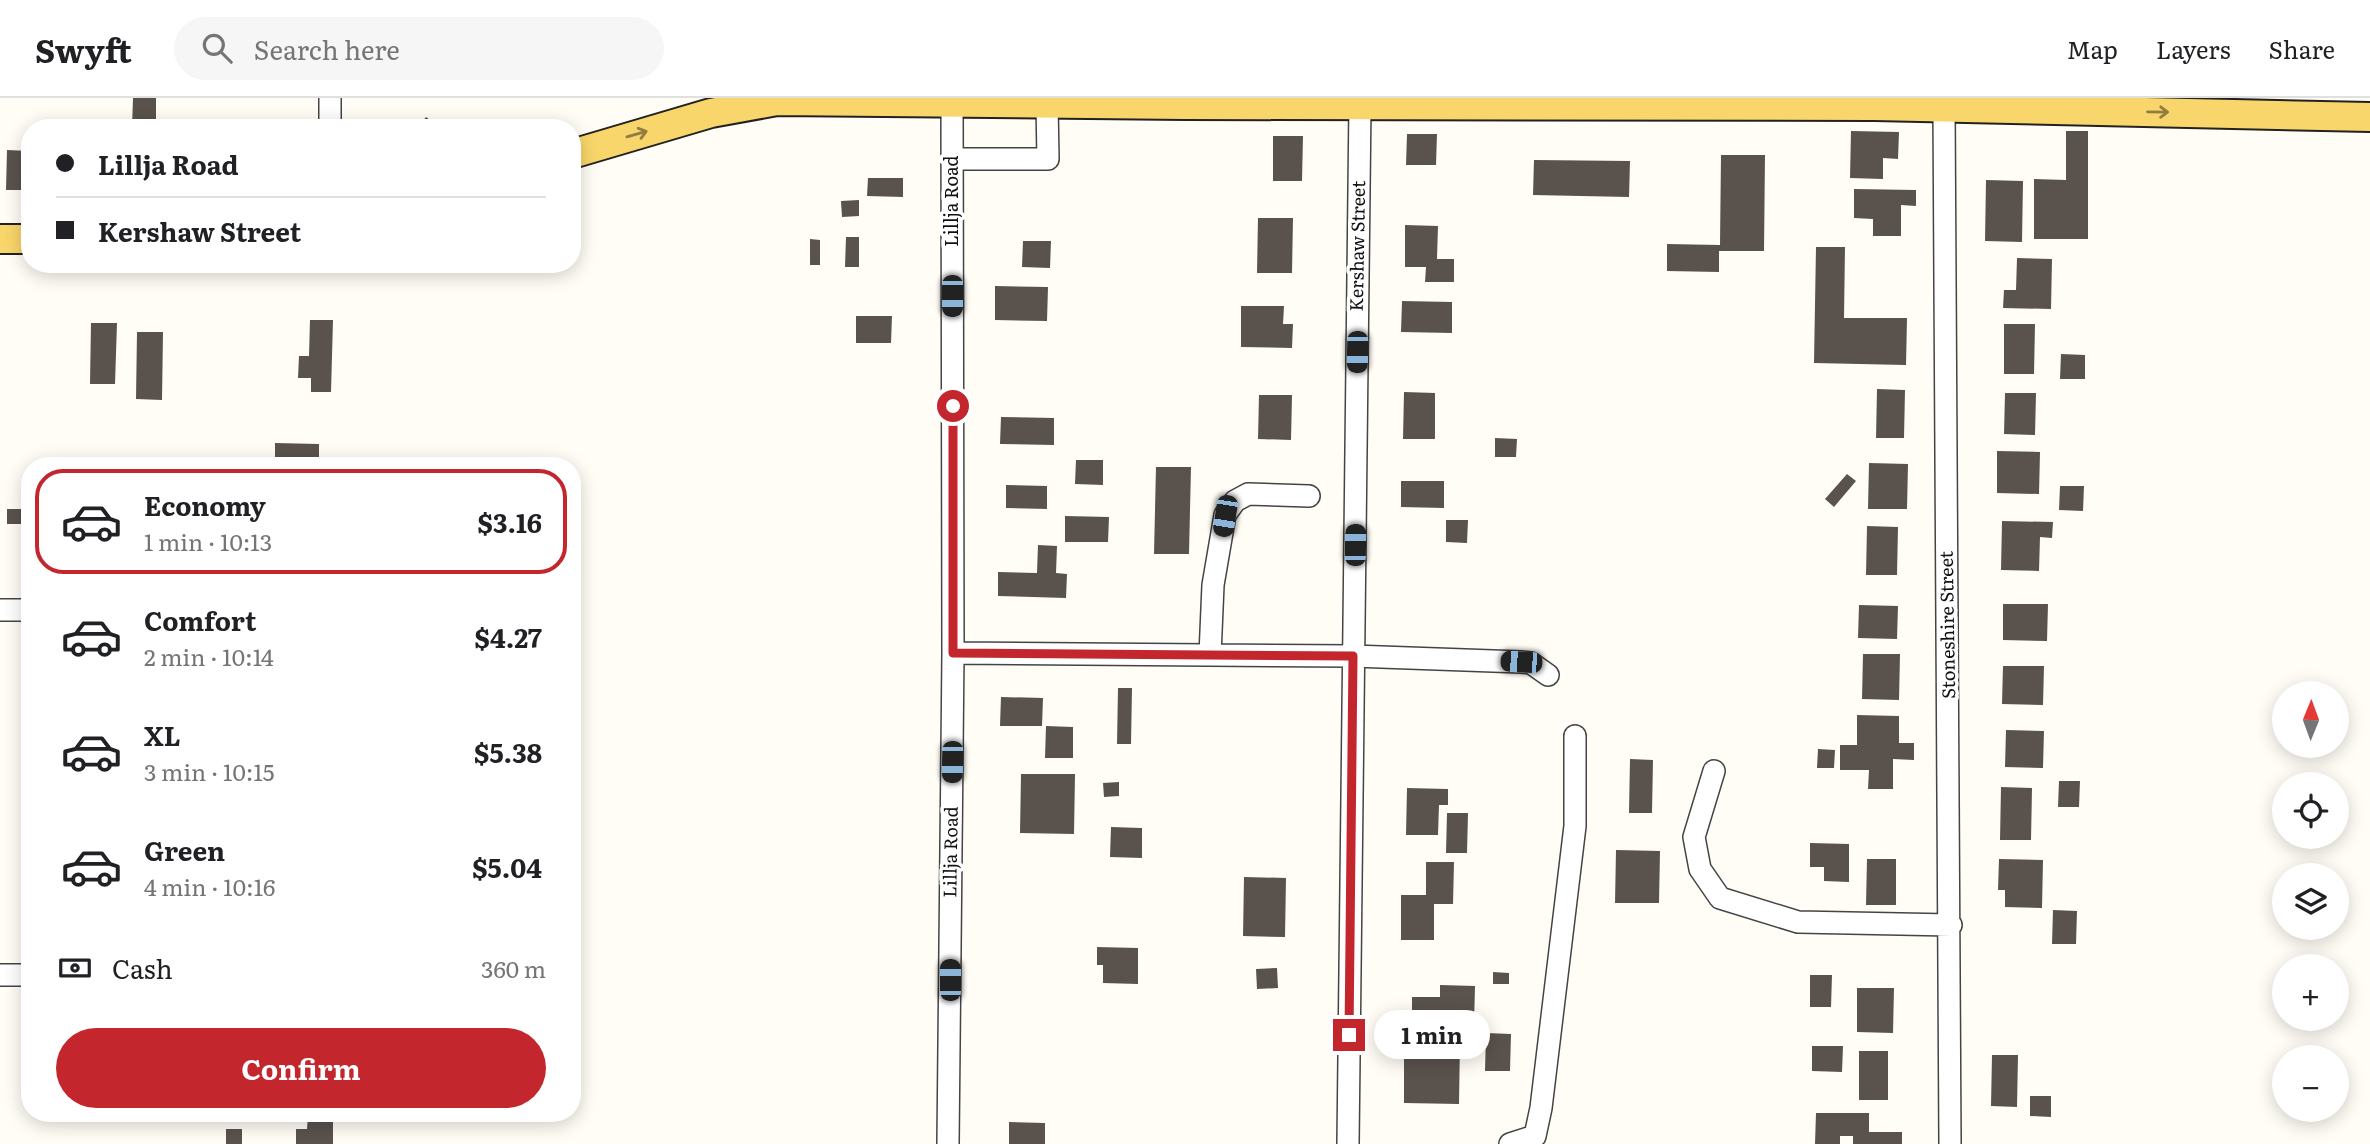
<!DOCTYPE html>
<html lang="en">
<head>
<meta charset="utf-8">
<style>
	body { margin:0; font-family:Literata,serif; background:#f6f6f6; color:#202124; height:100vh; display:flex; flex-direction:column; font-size:26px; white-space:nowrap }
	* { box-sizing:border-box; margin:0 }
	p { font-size:23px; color:#757577 }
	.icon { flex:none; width:38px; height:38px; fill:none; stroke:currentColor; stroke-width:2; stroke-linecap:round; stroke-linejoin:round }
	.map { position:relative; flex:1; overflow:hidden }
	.details { position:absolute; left:21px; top:359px; width:560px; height:665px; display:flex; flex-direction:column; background:#fff; border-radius:28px; box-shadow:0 4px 18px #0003 }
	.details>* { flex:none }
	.banner { position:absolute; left:21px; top:21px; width:560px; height:154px; border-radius:28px; box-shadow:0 4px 18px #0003; display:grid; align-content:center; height:154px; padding:0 35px; background:#fff }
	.needle { width:46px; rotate:1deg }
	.controls { position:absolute; left:2272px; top:583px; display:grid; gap:14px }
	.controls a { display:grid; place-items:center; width:77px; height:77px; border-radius:50%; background:#fff; box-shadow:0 4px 18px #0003; font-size:35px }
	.end { position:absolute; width:32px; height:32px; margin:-16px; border:9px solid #c4262e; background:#fff; box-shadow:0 0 0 4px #fff }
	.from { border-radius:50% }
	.bubble { position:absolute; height:49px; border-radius:24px; background:#fff; box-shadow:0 4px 18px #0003; font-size:23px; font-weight:700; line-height:49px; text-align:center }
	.car { position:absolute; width:21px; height:42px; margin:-21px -10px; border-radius:9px; box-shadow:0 0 5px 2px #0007; background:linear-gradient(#222 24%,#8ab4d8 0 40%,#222 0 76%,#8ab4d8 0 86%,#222 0) }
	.banner b { display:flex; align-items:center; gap:24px; height:66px; font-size:26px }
	.banner b+b { border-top:2px solid #e0e0e0 }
	.banner i { width:18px; height:18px; background:#202124 }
	ul { padding:12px 0 0; list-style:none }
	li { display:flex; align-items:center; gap:21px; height:105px; margin:0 14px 10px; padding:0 21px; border:4px solid transparent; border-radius:28px }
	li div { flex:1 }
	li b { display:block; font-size:26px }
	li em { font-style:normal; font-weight:700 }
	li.current { border-color:#c4262e }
	li>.icon { width:63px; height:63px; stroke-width:1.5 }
	.pay { display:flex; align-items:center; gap:18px; height:77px; padding:0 35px; font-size:26px }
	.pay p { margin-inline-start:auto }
	.action { display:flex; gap:14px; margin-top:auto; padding:14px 35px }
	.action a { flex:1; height:80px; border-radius:42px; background:#c4262e; color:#fff; font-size:28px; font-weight:700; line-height:80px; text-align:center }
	header { display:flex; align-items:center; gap:42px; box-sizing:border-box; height:98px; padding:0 35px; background:#fff; border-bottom:2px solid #e0e0e0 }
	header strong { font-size:33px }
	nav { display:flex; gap:38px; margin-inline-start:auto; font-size:24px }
	.search { width:490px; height:63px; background:#f6f6f6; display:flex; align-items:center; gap:18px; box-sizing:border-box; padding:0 24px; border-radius:38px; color:#757577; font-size:26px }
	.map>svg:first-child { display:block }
</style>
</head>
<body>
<header>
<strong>Swyft</strong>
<div class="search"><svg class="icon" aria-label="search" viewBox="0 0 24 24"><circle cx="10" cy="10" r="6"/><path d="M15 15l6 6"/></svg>Search here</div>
<nav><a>Map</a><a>Layers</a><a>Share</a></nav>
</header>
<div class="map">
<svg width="2370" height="1046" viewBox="0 0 2370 1046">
	<rect width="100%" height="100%" fill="#fffdf5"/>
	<!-- building -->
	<path fill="#5a524d" d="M 133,0 L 156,0 L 156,30 L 132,30 Z
		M 426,19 L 434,25 L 431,30 L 417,30 Z
		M 1851,33 L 1899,34 L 1898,61 L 1883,60 L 1883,81 L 1850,80 Z
		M 2066,33 L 2088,33 L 2088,141 L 2034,141 L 2034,81 L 2066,82 Z
		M 1407,36 L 1437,36 L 1436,67 L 1406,67 Z
		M 1273,38 L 1303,38 L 1302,83 L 1273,83 Z
		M 7,52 L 30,53 L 30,92 L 6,92 Z
		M 1721,57 L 1765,57 L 1764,153 L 1719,153 L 1719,174 L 1667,173 L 1667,146 L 1720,147 Z
		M 1534,62 L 1630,63 L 1629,99 L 1533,97 Z
		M 868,80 L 903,80 L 903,99 L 867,98 Z
		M 1986,82 L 2023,83 L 2022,144 L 1985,143 Z
		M 1854,91 L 1916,92 L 1916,108 L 1901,107 L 1901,138 L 1873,138 L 1873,121 L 1854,120 Z
		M 859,102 L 859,118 L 842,119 L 841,103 Z
		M 1258,120 L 1293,120 L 1292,175 L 1257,175 Z
		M 1405,127 L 1438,128 L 1437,161 L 1454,161 L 1454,184 L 1425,184 L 1426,169 L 1405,169 Z
		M 846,139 L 859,139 L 859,169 L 845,169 Z
		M 810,141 L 820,142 L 820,167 L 810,167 Z
		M 1023,143 L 1051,143 L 1050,170 L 1022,169 Z
		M 1816,149 L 1845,149 L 1844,220 L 1907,220 L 1906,267 L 1814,265 Z
		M 2017,160 L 2052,161 L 2051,211 L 2003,210 L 2004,192 L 2016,192 Z
		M 995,188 L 1048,189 L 1047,223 L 995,222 Z
		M 1402,203 L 1452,204 L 1452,235 L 1401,234 Z
		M 1241,208 L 1284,208 L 1283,226 L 1293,226 L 1292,250 L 1241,249 Z
		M 856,218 L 892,218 L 891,245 L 856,245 Z
		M 310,222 L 333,222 L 331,294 L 311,294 L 311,280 L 298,280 L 299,258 L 309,258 Z
		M 91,225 L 117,225 L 115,286 L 90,286 Z
		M 2004,226 L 2035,226 L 2034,276 L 2004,276 Z
		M 137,234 L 163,234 L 162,302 L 136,301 Z
		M 2061,256 L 2085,257 L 2085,281 L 2060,281 Z
		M 1877,291 L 1905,292 L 1904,340 L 1876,340 Z
		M 1404,294 L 1435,295 L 1435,341 L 1403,341 Z
		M 2005,295 L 2036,295 L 2035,337 L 2004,336 Z
		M 1259,297 L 1292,297 L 1291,342 L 1258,341 Z
		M 1001,319 L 1054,320 L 1054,347 L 1000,346 Z
		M 1495,340 L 1517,341 L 1516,359 L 1495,359 Z
		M 275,345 L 319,346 L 319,368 L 275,368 Z
		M 1997,353 L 2040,354 L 2039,396 L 1997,395 Z
		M 1076,362 L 1103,362 L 1103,387 L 1075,386 Z
		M 1869,365 L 1908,366 L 1907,411 L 1868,411 Z
		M 1156,369 L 1191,369 L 1189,456 L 1154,456 Z
		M 1847,376 L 1856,383 L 1834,409 L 1825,401 Z
		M 1401,383 L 1444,383 L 1444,410 L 1401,409 Z
		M 1006,387 L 1047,388 L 1047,411 L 1006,410 Z
		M 2060,388 L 2084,388 L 2083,413 L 2059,412 Z
		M 7,411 L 30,411 L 30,465 L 22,465 L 22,426 L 7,426 Z
		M 1065,418 L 1109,419 L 1108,444 L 1065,444 Z
		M 1446,422 L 1468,422 L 1467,445 L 1446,444 Z
		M 2002,423 L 2053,424 L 2052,440 L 2040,439 L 2039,473 L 2001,472 Z
		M 1867,428 L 1898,429 L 1897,477 L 1866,477 Z
		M 1038,447 L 1057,448 L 1056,475 L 1067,476 L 1066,500 L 998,498 L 998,474 L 1037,475 Z
		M 2003,506 L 2048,506 L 2047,543 L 2003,542 Z
		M 1859,507 L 1898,508 L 1897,541 L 1858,540 Z
		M 1863,556 L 1900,556 L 1899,602 L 1862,601 Z
		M 2003,568 L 2044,568 L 2043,607 L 2002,606 Z
		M 1118,590 L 1132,590 L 1131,646 L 1117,646 Z
		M 1001,599 L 1043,600 L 1042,628 L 1000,628 Z
		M 1857,617 L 1899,618 L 1899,645 L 1914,645 L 1914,662 L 1893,661 L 1893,691 L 1868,691 L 1869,672 L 1840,672 L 1840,647 L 1857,647 Z
		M 1046,628 L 1073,629 L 1073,660 L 1045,660 Z
		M 2006,632 L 2044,633 L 2043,670 L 2005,669 Z
		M 1818,651 L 1835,652 L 1834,670 L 1817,670 Z
		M 1630,661 L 1653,662 L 1652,715 L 1629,715 Z
		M 1021,676 L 1075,676 L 1074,736 L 1020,735 Z
		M 2059,683 L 2080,683 L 2079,709 L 2058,709 Z
		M 1119,684 L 1119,698 L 1104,699 L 1103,685 Z
		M 2001,689 L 2032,690 L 2031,742 L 2000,742 Z
		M 1407,690 L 1448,691 L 1448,707 L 1439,707 L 1438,737 L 1406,737 Z
		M 1447,715 L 1468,715 L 1467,755 L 1446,755 Z
		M 1111,729 L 1142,730 L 1142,760 L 1110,759 Z
		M 1810,745 L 1849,746 L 1849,784 L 1824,783 L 1824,769 L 1810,769 Z
		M 1616,752 L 1660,753 L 1659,805 L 1615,805 Z
		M 1867,761 L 1896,761 L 1896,807 L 1866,807 Z
		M 1999,761 L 2043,762 L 2042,810 L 2005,809 L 2005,792 L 1998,792 Z
		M 1426,764 L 1454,764 L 1453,806 L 1434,806 L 1434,842 L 1401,842 L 1401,797 L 1426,797 Z
		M 1244,779 L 1286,780 L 1285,839 L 1243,838 Z
		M 2053,812 L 2077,813 L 2076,846 L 2052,846 Z
		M 1097,849 L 1138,850 L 1138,886 L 1103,885 L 1103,867 L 1097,867 Z
		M 1277,870 L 1278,890 L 1257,891 L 1256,871 Z
		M 1493,874 L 1509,875 L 1509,886 L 1493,886 Z
		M 1810,877 L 1832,877 L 1831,909 L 1810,909 Z
		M 1440,887 L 1475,888 L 1474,927 L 1448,926 L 1448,934 L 1412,933 L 1412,899 L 1440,899 Z
		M 1857,890 L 1894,890 L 1893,935 L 1857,934 Z
		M 1486,935 L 1511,936 L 1510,973 L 1485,973 Z
		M 1404,941 L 1460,942 L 1459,1006 L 1404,1005 Z
		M 1812,948 L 1843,948 L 1842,974 L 1812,973 Z
		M 1859,953 L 1888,953 L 1888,1002 L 1859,1002 Z
		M 1992,957 L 2018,957 L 2017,1009 L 1991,1008 Z
		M 2030,998 L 2051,998 L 2051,1019 L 2030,1018 Z
		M 1816,1015 L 1869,1015 L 1869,1034 L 1902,1034 L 1902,1046 L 1853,1046 L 1853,1038 L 1840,1038 L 1840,1046 L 1815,1046 Z
		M 308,1016 L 333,1016 L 333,1046 L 296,1046 L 296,1031 L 307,1031 Z
		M 1009,1024 L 1045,1025 L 1045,1046 L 1009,1046 Z
		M 226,1031 L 242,1031 L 242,1046 L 226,1046 Z"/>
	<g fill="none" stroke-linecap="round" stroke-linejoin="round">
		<defs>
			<path id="minor" d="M 330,0 L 330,30
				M 1944,9 L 1950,1046
				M 952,61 L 1048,61 L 1047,6
				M 0,512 L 30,512
				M 953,555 L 1353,558 L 1521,564 L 1531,565 L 1548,577
				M 1210,557 L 1213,487 L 1225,417 L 1235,403 L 1248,396 L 1309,398
				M 1714,673 L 1694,739 L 1700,771 L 1720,800 L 1798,824 L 1951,827
				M 0,877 L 30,877
				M 948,1046 L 953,555 L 952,0
				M 1348,1046 L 1360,5
				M 1510,1046 L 1535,1038 L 1541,1010 L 1575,728 L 1575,638"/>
			<path id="major" d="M 572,56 L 711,15 L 777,3 L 1185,7 L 1874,8 L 2370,19
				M 0,141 L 30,141"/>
		</defs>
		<!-- minor casing -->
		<use href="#minor" stroke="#444" stroke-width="24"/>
		<!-- major casing -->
		<use href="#major" stroke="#222" stroke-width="32"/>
		<!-- minor -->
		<use href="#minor" stroke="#fff" stroke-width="21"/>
		<!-- major -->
		<use href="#major" stroke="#f9d66b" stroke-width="28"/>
	</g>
	<!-- one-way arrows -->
	<defs><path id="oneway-shaft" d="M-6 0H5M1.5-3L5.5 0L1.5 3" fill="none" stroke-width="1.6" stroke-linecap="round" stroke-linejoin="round" transform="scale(1.75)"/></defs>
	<g stroke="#917d42">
		<use href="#oneway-shaft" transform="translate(2158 14) rotate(1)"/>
		<use href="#oneway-shaft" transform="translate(637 36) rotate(-16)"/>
	</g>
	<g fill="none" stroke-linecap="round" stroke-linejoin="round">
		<!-- route -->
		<path stroke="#c4262e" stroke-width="9" d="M 953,308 L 953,555 L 1353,558 L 1349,937"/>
	</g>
	<g text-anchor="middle" stroke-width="7" stroke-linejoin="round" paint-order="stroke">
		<!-- street labels -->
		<g font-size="18" fill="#111" stroke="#fff">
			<text transform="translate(952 103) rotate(-90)" y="6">Lillja Road</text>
			<text transform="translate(1358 148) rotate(-89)" y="6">Kershaw Street</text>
			<text transform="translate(1948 527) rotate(-91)" y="6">Stoneshire Street</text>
			<text transform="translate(951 754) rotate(-89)" y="6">Lillja Road</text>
		</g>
	</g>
</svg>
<div class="controls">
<a><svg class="needle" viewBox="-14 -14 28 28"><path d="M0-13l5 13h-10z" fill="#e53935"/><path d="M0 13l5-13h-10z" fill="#757577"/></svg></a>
<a><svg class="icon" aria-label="locate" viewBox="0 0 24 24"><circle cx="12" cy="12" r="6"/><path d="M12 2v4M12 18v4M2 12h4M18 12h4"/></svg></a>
<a><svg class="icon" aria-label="layers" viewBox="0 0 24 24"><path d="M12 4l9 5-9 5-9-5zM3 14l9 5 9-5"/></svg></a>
<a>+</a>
<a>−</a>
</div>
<i class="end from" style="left:953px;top:308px"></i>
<i class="end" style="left:1349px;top:937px"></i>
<div class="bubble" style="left:1374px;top:912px;width:116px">1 min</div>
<i class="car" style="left:952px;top:198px;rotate:180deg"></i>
<i class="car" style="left:1357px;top:254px;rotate:181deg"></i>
<i class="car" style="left:1225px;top:418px;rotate:189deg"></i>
<i class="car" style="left:1355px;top:447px;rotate:1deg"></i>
<i class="car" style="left:1521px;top:564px;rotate:273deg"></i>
<i class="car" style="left:952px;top:664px;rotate:181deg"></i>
<i class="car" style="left:950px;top:882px;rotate:0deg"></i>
<div class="banner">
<b><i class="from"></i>Lillja Road</b>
<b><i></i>Kershaw Street</b>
</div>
<section class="details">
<ul>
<li class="current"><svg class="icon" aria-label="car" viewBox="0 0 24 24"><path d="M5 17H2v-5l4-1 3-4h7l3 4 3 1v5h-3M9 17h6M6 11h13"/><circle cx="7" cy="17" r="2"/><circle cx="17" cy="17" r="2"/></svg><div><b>Economy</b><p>1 min · 10:13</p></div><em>$3.16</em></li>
<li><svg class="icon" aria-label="car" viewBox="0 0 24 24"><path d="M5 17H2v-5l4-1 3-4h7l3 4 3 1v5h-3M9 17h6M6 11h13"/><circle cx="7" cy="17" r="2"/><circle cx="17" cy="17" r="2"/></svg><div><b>Comfort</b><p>2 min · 10:14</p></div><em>$4.27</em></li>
<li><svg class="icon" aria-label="car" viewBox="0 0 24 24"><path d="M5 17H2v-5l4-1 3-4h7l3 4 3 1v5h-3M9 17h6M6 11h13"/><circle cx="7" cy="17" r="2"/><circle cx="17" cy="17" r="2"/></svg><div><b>XL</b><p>3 min · 10:15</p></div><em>$5.38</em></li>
<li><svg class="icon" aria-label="car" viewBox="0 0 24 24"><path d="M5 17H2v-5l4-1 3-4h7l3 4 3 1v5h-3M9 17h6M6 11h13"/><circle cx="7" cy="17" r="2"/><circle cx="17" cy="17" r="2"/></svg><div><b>Green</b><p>4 min · 10:16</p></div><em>$5.04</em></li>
</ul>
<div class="pay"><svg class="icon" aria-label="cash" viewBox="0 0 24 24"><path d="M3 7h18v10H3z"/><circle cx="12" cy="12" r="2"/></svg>Cash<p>360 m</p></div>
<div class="action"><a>Confirm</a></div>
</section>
</div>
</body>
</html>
